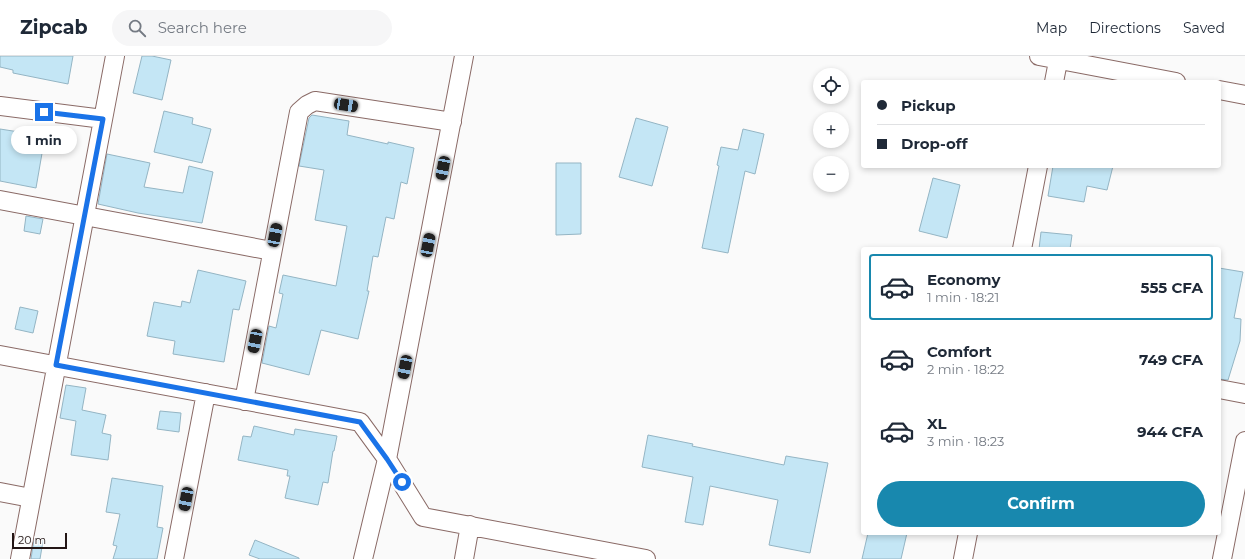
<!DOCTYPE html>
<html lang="en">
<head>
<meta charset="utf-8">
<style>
	body { margin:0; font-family:Montserrat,sans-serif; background:#f6f6f7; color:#1f2937; height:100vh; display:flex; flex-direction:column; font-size:15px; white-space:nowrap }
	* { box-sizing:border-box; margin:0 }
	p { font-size:13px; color:#747a83 }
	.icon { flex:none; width:22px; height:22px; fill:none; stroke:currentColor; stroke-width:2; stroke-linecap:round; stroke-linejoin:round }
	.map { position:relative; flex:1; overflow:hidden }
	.side { position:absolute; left:861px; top:191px; width:360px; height:288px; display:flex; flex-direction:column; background:#fff; border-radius:4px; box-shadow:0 2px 6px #0003 }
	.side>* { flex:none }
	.top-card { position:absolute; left:861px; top:24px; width:360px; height:88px; border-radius:4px; box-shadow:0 2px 6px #0003; display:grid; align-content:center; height:88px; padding:0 16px; background:#fff }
	.controls { position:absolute; left:813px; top:12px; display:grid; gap:8px }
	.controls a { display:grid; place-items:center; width:36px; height:36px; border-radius:50%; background:#fff; box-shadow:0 2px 6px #0003; font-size:20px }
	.scale { position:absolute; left:12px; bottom:10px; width:55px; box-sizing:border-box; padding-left:4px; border:2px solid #231615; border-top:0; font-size:11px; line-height:14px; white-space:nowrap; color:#231615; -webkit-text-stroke:3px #fafafa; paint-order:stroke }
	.end { position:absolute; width:18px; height:18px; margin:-9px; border:5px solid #1a73e8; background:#fff; box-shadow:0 0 0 2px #fff }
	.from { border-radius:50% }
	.bubble { position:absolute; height:28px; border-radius:14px; background:#fff; box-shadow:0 2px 6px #0003; font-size:13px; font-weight:700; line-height:28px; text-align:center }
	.car { position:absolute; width:12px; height:24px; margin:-12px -6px; border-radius:5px; box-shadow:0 0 3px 1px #0007; background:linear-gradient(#222 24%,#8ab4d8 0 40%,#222 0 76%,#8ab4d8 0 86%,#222 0) }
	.top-card b { display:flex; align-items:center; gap:14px; height:38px; font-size:15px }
	.top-card b+b { border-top:1px solid #e0e1e3 }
	.top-card i { width:10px; height:10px; background:#1f2937 }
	ul { padding:7px 0 0; list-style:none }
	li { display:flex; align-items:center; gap:12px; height:66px; margin:0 8px 6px; padding:0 8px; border:2px solid transparent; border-radius:4px }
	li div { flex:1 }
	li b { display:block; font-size:15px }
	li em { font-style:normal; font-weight:700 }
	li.active { border-color:#1888ae }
	li>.icon { width:36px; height:36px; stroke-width:1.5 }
	.action { display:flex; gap:8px; margin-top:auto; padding:8px 16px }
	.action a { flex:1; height:46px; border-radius:24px; background:#1888ae; color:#fff; font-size:16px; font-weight:700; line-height:46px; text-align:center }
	header { display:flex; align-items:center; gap:24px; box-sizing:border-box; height:56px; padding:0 20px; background:#fff; border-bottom:1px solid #e0e1e3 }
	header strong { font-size:19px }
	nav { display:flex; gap:22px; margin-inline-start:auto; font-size:14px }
	.search { width:280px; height:36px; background:#f6f6f7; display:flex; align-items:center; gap:10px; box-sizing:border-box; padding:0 14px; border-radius:22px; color:#747a83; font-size:15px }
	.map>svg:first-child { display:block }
</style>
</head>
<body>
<header>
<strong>Zipcab</strong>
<div class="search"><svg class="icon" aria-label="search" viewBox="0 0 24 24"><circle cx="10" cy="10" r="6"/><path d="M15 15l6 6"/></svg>Search here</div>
<nav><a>Map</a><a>Directions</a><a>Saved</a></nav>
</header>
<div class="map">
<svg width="1245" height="503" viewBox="0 0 1245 503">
	<rect width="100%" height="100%" fill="#fafafa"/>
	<!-- building -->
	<path fill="#c4e6f5" stroke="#94b5c4" d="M 0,0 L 73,0 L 68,28 L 13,17 L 13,14 L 0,11 Z
		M 142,0 L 152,0 L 171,4 L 162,44 L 133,37 Z
		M 164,55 L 193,62 L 192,68 L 211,73 L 202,107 L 154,96 Z
		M 312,59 L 349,65 L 347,79 L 388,88 L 388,86 L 414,92 L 407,128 L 401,126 L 394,163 L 386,161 L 378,201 L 373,200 L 367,235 L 369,235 L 358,283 L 321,274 L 309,319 L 262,307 L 269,270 L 276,272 L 283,238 L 279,237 L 283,219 L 336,230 L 347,170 L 315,164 L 324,114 L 299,110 L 309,62 Z
		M 636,62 L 668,71 L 652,130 L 619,121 Z
		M 0,73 L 45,80 L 36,132 L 0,125 Z
		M 743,73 L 764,78 L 755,118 L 745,115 L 728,197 L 702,192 L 719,110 L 717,109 L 721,91 L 738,94 Z
		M 107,98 L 150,107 L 144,131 L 183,137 L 189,110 L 213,116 L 202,167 L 138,157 L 98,148 Z
		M 556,107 L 581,107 L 581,178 L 556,179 Z
		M 1053,110 L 1113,110 L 1107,134 L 1087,130 L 1084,146 L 1048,140 Z
		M 933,122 L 960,129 L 947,182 L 919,175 Z
		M 26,160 L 43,163 L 40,178 L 24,175 Z
		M 1041,176 L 1072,179 L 1070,193 L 1039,193 Z
		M 1219,212 L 1243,216 L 1234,262 L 1241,263 L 1240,285 L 1228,324 L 1219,323 Z
		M 198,214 L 246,225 L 239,254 L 233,253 L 224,306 L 173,298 L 175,285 L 147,280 L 154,246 L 181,251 L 182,245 L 190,247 Z
		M 20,251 L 38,255 L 33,277 L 15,273 Z
		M 66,329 L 86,332 L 82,354 L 106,359 L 102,377 L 111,379 L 108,404 L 71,399 L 76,365 L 60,362 Z
		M 160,355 L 181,357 L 179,376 L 157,373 Z
		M 254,370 L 294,379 L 295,373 L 337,380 L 334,395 L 333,395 L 328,427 L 323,426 L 318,449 L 285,442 L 290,420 L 287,420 L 288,414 L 238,404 L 243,380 L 251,381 Z
		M 648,379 L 693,388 L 692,390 L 784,409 L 786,400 L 828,407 L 810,497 L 769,489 L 778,444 L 710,430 L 703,469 L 685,466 L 693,421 L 642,411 Z
		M 112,422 L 163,430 L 157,471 L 163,472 L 157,503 L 113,503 L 117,490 L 113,489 L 120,458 L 106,456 Z
		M 868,477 L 907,477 L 901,503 L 862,503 Z
		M 34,483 L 43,485 L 40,503 L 31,503 Z
		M 255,484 L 299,502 L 299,503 L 260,503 L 249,499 Z"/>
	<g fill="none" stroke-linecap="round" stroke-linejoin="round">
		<defs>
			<path id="street" d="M 1039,0 L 1176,26
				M 1054,26 L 1059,0
				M 1219,34 L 1245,39
				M 0,50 L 103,63
				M 0,144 L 272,195
				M 1022,193 L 1038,110
				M 0,299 L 360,366 L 387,403 L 423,461 L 646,503
				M 1219,333 L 1245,338
				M 244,345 L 299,56 L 307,49 L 315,45 L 452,66
				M 0,436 L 31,442
				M 20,503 L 115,0
				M 174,503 L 206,337
				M 363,503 L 387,403 L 464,0
				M 464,503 L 470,469
				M 963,503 L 968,477
				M 1222,503 L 1245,385"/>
		</defs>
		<!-- street casing -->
		<use href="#street" stroke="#8a6a66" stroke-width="20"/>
		<!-- street -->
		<use href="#street" stroke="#fff" stroke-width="18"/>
	</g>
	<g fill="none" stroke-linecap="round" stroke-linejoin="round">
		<!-- route -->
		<path stroke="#1a73e8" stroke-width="5" d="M 44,56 L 103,63 L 56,309 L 360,366 L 387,403 L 402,426"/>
	</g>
</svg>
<div class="controls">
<a><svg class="icon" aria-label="locate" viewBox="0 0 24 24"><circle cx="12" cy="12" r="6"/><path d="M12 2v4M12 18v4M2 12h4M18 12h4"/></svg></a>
<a>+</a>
<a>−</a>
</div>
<div class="scale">20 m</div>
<i class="end from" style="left:402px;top:426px"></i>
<i class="end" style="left:44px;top:56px"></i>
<div class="bubble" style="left:11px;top:70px;width:66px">1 min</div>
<i class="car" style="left:346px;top:49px;rotate:99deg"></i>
<i class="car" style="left:443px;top:112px;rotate:191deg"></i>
<i class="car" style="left:275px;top:179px;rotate:11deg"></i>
<i class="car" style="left:428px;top:189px;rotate:11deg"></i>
<i class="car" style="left:255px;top:285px;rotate:191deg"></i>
<i class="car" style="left:405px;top:311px;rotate:191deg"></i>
<i class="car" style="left:186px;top:443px;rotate:191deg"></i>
<div class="top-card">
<b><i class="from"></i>Pickup</b>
<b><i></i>Drop-off</b>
</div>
<section class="side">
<ul>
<li class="active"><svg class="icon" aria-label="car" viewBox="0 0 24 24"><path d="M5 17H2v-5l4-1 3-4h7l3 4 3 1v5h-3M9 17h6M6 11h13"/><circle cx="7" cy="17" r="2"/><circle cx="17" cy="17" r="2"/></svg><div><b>Economy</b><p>1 min · 18:21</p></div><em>555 CFA</em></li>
<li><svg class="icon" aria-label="car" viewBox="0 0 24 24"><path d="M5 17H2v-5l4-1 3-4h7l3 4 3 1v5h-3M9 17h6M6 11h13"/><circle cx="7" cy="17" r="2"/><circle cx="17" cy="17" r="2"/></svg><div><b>Comfort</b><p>2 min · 18:22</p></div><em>749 CFA</em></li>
<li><svg class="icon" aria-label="car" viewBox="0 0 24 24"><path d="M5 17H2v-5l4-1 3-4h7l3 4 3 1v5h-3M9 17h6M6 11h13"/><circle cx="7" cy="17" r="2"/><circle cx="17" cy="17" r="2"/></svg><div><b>XL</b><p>3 min · 18:23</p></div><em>944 CFA</em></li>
</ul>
<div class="action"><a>Confirm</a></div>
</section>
</div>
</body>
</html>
